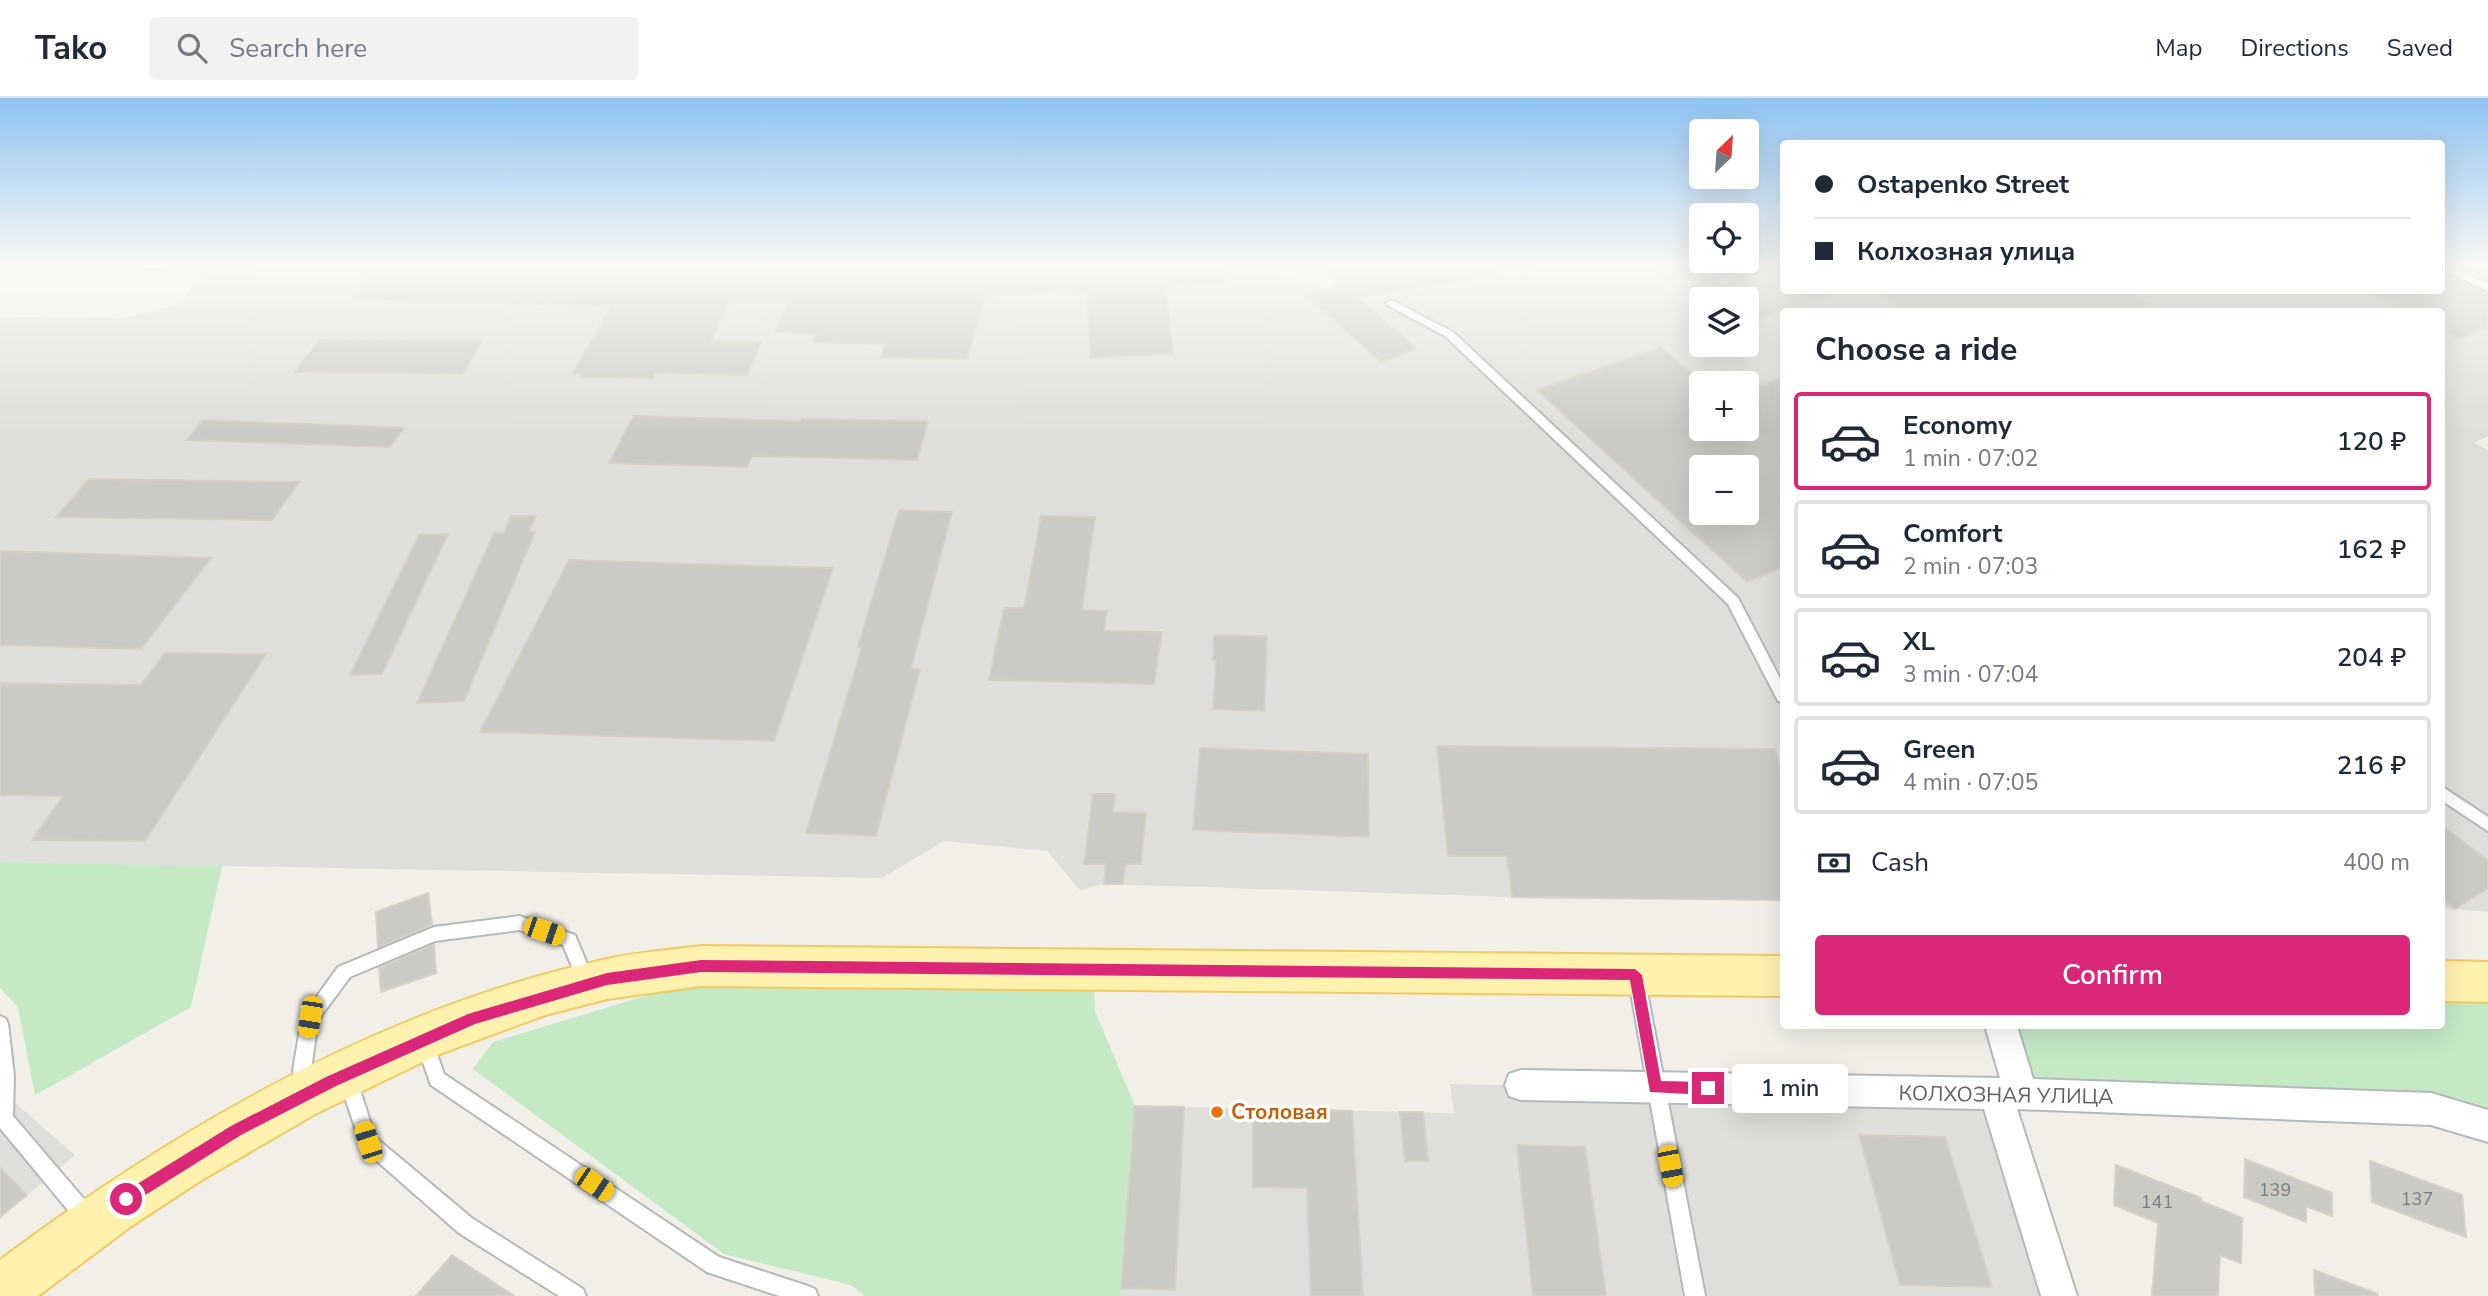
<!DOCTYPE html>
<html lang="en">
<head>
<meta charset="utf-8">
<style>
	body { margin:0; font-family:"Nunito Sans",sans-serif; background:#f2f2f3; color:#1f2937; height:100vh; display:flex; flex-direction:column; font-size:26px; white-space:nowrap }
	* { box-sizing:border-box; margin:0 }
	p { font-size:23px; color:#747a83 }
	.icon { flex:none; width:38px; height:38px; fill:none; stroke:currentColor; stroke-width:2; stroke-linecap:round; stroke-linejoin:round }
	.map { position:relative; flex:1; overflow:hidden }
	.side { position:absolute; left:1780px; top:210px; width:665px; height:721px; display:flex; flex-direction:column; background:#fff; border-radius:7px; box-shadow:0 7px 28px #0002 }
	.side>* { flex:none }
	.banner { position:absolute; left:1780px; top:42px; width:665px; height:154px; border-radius:7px; box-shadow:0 7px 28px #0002; display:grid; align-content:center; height:154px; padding:0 35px; background:#fff }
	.needle { width:46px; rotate:25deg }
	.controls { position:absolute; left:1689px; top:21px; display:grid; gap:14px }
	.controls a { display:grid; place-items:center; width:70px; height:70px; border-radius:7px; background:#fff; box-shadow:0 7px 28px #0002; font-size:35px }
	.end { position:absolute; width:32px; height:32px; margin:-16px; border:9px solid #db2777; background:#fff; box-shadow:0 0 0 4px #fff }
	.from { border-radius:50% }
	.bubble { position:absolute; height:49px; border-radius:7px; background:#fff; box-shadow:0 7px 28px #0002; font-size:23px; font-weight:600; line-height:49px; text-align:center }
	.car { position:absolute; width:21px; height:42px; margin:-21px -10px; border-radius:9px; box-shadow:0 0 5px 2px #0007; background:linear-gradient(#f5c518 24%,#345 0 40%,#f5c518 0 76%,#345 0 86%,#f5c518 0) }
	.banner b { display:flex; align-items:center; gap:24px; height:66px; font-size:26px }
	.banner b+b { border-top:2px solid #e0e1e3 }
	.banner i { width:18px; height:18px; background:#1f2937 }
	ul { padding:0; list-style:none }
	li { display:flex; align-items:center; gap:21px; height:98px; margin:0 14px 10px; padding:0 21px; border:4px solid #e0e1e3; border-radius:7px }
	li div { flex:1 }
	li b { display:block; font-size:26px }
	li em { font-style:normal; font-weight:600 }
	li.current { border-color:#db2777 }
	li>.icon { width:63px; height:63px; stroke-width:1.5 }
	h2 { padding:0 35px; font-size:32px; line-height:84px }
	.pay { display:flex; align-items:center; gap:18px; height:77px; padding:0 35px; font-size:26px }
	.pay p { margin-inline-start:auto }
	.cta { display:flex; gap:14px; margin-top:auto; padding:14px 35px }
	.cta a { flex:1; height:80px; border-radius:7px; background:#db2777; color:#fff; font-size:28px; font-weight:600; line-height:80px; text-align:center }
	header { display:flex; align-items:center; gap:42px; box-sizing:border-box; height:98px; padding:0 35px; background:#fff; border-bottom:2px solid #e0e1e3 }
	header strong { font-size:33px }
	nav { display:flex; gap:38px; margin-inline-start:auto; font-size:24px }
	.search { width:490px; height:63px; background:#f2f2f3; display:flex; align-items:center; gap:18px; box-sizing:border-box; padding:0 24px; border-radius:7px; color:#747a83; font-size:26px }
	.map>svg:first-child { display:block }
</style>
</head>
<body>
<header>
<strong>Tako</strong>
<div class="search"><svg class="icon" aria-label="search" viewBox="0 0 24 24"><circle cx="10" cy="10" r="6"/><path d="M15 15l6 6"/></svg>Search here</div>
<nav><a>Map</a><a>Directions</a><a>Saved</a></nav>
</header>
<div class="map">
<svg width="2488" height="1198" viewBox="0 0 2488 1198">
	<rect width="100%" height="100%" fill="#f1efe8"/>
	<!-- industrial -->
	<path fill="#e0deda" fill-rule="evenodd" d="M 206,167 L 1247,167 L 1360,200 L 1557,167 L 1651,167 L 1685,189 L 1750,167 L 1783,167 L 1783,192 L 2441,192 L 2441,167 L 2488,167 L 2488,338 L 2474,345 L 2488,352 L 2488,814 L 2441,810 L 2441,214 L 1783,214 L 1783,802 L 1512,799 L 1104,786 L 1080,792 L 1047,753 L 944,743 L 882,780 L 0,764 L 0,219 L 123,220 L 180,206 ZM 1701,201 L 1746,201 L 1746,247 L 1701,247 ZM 1701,285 L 1746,285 L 1746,331 L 1701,331 ZM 1701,369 L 1746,369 L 1746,415 L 1701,415 Z
		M 1450,986 L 1996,996 L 2059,1198 L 1121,1198 L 1135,1008 L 1454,1015 Z
		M 0,992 L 75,1057 L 0,1120 Z"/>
	<!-- green -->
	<path fill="#c5e8c5" d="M 0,764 L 222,768 L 191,909 L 35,997 L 18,909 L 0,890 Z
		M 708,879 L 1094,884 L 1095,913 L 1135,1008 L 1121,1198 L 865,1198 L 851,1187 L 724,1156 L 473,971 L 493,944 Z
		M 2441,883 L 2488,884 L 2488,1028 L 2021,996 L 2001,928 L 2441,928 Z"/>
	<!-- building -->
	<path fill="#cccac5" stroke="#d6d1c6" stroke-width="2" fill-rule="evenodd" d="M 1108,167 L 1221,167 L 1225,184 L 1165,188 L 1173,255 L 1091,260 L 1087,194 L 1073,196 L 1073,191 L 985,198 L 967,261 L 881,259 L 885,246 L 813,244 L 817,236 L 775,234 L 789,204 L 728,205 L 711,243 L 761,244 L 747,277 L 655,275 L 653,280 L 580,279 L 582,276 L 573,276 L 611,208 L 354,201 L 377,172 L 606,178 L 814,175 L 815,173 L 843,172 L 842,177 L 870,176 L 870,178 L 993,175 Z
		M 1327,167 L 1495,167 L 1496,177 L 1357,199 L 1416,250 L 1381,264 L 1308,199 L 1339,188 Z
		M 2454,167 L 2488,167 L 2488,183 Z
		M 2441,174 L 2488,195 L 2488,228 L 2460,241 L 2441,232 L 2441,214 L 2406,214 L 2366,192 L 2441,192 Z
		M 1783,180 L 1783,192 L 1832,192 L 1832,196 L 1760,221 L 1746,211 L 1746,192 Z
		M 1876,192 L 2126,192 L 2161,214 L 1906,214 Z
		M 320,242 L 482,243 L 462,276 L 295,274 Z
		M 1661,250 L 1701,283 L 1701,331 L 1746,331 L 1746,293 L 1783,279 L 1783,469 L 1747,484 L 1537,292 ZM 1701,369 L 1746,369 L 1746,415 L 1701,415 Z
		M 634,318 L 801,323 L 802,321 L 928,323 L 917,362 L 752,358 L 747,369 L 609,365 Z
		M 203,322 L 404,330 L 389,349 L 187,342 Z
		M 89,381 L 299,384 L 272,422 L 56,419 Z
		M 899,412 L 952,414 L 911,570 L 920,571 L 876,738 L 806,735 L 862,549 L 858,549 Z
		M 511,418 L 536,418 L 529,434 L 535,434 L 464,603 L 417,605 L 494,435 L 504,435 Z
		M 1041,418 L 1095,419 L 1082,512 L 1107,513 L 1104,533 L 1162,534 L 1154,586 L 989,582 L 1004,510 L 1024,510 Z
		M 448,436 L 382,576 L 350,577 L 419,437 Z
		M 0,453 L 211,460 L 141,551 L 0,547 Z
		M 569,462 L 833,470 L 774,643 L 480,634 Z
		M 1214,537 L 1267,538 L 1264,613 L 1213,611 L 1216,562 L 1213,562 Z
		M 165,555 L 266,556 L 145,743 L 32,742 L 63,698 L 0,697 L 0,585 L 141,587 Z
		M 1437,648 L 1775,651 L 1783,678 L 1783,802 L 1512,799 L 1507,758 L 1448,758 Z
		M 1200,650 L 1368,656 L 1369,739 L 1193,732 Z
		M 1093,696 L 1115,696 L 1113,714 L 1146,715 L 1141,766 L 1125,766 L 1123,786 L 1104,786 L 1106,766 L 1084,766 Z
		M 2441,727 L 2488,762 L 2488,790 L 2455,811 L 2441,800 Z
		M 428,795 L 432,827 L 378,850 L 376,814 Z
		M 434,846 L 436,875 L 381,894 L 379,870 Z
		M 1135,1008 L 1184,1009 L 1175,1192 L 1121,1190 Z
		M 1253,1010 L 1352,1013 L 1363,1198 L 1311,1198 L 1307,1090 L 1253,1089 Z
		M 1400,1014 L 1423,1014 L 1428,1063 L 1405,1063 Z
		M 1859,1037 L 1945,1039 L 1992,1189 L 1900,1187 Z
		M 1517,1047 L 1585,1049 L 1606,1198 L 1533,1198 Z
		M 2245,1061 L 2332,1095 L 2332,1118 L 2306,1108 L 2306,1124 L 2244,1099 Z
		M 2370,1063 L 2462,1097 L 2466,1139 L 2372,1104 Z
		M 2116,1067 L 2201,1100 L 2201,1103 L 2242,1120 L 2241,1165 L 2220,1157 L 2218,1198 L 2152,1198 L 2158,1125 L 2114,1107 Z
		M 0,1070 L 27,1097 L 0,1119 Z
		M 452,1157 L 514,1198 L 416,1198 Z
		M 2314,1172 L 2378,1196 L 2378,1198 L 2315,1198 Z"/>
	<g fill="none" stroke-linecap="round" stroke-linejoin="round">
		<defs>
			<path id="service" d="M 133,167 L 194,167 L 208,170 L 203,173 L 138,170 Z
				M 2441,167 L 2449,167 L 2488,186 L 2488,193 L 2441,171 Z
				M 1391,202 L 1453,234 L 1738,500 L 1783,586 L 1783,604 L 1778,603 L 1728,506 L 1445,238 L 1387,207 L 1386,205 Z
				M 2441,688 L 2488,719 L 2488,733 L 2441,702 Z
				M 519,818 L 575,837 L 595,885 L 593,890 L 587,892 L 581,890 L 563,847 L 519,832 L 435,843 L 350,879 L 318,922 L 311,972 L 313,989 L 310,995 L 304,997 L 298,995 L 293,972 L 302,919 L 338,869 L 434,829 Z
				M 1636,871 L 1642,873 L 1644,878 L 1705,1198 L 1685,1198 L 1628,878 L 1630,873 Z
				M 0,918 L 6,921 L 8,926 L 14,978 L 13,1018 L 95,1114 L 97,1121 L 95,1128 L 88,1130 L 81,1128 L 0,1030 Z
				M 425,937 L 431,939 L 444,976 L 719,1159 L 808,1188 L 815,1191 L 818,1198 L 779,1198 L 707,1174 L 431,987 L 416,945 L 419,939 Z
				M 347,971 L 353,973 L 356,979 L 375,1039 L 473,1121 L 583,1191 L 586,1198 L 559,1198 L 459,1135 L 362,1050 L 338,979 L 341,973 Z"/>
			<path id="minor" d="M 1985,928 L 2017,928 L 2033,981 L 2431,995 L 2488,1012 L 2488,1044 L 2431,1027 L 2017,1011 L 2077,1198 L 2041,1198 L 1984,1011 L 1521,1002 L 1509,998 L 1505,987 L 1509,976 L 1521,972 L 2000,980 Z"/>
			<path id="primary" d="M 701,848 L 1783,858 L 1783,898 L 701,888 L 607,901 L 545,917 L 437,957 L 315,1016 L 200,1083 L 130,1129 L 38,1198 L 0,1198 L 0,1162 C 180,1027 385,909 607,861 C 638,854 670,852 701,848 Z
				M 2441,863 L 2488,864 L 2488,904 L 2441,903 Z"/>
		</defs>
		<!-- service casing -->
		<use href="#service" stroke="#b5b8bc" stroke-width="4"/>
		<!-- minor casing -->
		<use href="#minor" stroke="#b5b8bc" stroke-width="4"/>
		<!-- primary casing -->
		<use href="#primary" stroke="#f2c960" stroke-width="4"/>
		<!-- service -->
		<use href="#service" fill="#fff" fill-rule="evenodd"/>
		<!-- minor -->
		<use href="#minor" fill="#fff" fill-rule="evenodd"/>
		<!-- primary -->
		<use href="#primary" fill="#fff2af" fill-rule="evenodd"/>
	</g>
	<!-- sky -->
	<linearGradient id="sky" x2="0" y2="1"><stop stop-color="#8fc3f1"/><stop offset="0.5" stop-color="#f9f8f5"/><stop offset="1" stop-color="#f9f8f5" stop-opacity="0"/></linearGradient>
	<rect width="2488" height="334" fill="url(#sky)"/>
	<!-- route -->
	<path fill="#db2777" d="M 701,862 L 1635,871 L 1642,877 L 1661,983 L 1708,984 L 1715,990 L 1708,997 L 1650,994 L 1630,882 L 701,874 L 607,887 L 475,926 L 336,988 L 241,1037 L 131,1106 L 126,1109 L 121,1106 L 119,1101 L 121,1096 L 231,1028 L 326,979 L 468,916 L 607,875 Z"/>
	<!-- markers -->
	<circle fill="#e8710a" stroke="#fff" stroke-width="2.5" cx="1217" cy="1014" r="7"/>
	<g text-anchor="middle" stroke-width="7" stroke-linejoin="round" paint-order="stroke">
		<!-- near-number labels -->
		<g font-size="18" fill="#7a7d7f">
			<text x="2275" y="1098">139</text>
			<text x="2417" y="1107">137</text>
			<text x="2157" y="1110">141</text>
		</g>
		<!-- near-street labels -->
		<g font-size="21" fill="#5f6368" stroke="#fff">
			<text transform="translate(2006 997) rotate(1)" y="7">КОЛХОЗНАЯ УЛИЦА</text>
		</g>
		<!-- near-food labels -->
		<g font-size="21" font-weight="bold" fill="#c56008" stroke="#fff" text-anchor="start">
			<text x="1231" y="1021">Столовая</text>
		</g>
	</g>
</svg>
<div class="controls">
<a><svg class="needle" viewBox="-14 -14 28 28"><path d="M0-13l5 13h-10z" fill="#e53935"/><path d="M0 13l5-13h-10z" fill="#747a83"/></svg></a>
<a><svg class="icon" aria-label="locate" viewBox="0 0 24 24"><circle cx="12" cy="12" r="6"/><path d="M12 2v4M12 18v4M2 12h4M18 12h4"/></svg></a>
<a><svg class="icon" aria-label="layers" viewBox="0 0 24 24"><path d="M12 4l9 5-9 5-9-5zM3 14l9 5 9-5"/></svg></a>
<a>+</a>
<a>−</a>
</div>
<i class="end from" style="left:126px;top:1101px"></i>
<i class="end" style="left:1708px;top:990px"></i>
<div class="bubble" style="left:1732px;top:966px;width:116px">1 min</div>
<i class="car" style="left:544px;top:833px;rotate:109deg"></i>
<i class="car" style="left:310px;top:919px;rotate:189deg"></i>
<i class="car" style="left:368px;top:1044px;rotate:342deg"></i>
<i class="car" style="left:1670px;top:1068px;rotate:169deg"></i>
<i class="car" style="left:594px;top:1086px;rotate:124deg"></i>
<div class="banner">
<b><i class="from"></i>Ostapenko Street</b>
<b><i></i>Колхозная улица</b>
</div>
<section class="side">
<h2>Choose a ride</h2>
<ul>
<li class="current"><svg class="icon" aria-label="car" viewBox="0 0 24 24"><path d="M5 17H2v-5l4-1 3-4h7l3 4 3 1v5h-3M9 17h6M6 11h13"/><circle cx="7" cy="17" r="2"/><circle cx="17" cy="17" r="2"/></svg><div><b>Economy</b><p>1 min · 07:02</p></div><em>120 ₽</em></li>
<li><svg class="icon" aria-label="car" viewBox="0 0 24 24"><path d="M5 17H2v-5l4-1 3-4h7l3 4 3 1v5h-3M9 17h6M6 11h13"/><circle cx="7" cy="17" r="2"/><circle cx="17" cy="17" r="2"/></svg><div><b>Comfort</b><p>2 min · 07:03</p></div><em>162 ₽</em></li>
<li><svg class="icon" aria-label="car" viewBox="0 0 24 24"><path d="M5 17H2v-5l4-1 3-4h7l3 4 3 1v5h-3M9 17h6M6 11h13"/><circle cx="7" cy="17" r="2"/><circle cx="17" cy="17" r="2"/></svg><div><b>XL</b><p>3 min · 07:04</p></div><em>204 ₽</em></li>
<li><svg class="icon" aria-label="car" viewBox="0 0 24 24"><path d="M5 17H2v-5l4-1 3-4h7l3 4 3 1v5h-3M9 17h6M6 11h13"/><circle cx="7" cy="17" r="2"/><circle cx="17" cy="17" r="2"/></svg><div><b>Green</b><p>4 min · 07:05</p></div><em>216 ₽</em></li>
</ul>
<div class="pay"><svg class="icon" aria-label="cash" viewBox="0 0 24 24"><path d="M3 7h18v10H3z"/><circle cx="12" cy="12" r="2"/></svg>Cash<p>400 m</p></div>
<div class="cta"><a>Confirm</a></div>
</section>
</div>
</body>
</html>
